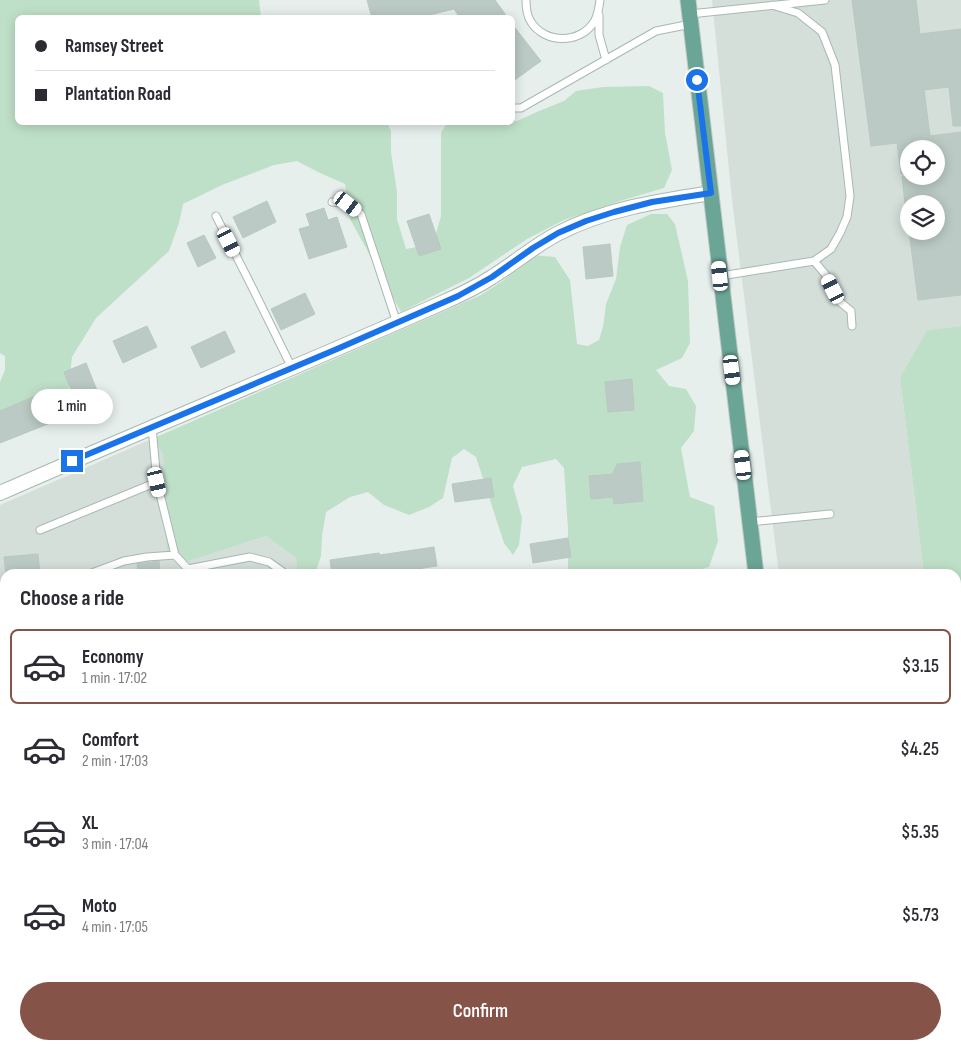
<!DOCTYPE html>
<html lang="en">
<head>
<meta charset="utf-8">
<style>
	body { margin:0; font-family:"Sofia Sans Condensed",sans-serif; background:#f7f7f7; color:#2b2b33; height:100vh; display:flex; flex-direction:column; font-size:19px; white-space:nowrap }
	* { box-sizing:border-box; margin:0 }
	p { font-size:16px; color:#7c7c81 }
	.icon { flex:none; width:28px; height:28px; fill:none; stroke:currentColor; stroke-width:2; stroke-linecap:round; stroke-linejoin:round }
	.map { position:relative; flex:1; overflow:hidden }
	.sheet { position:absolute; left:0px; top:569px; width:961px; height:481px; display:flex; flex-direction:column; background:#fff; border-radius:15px 15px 0 0; box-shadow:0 2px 12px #0003 }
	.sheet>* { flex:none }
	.top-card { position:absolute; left:15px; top:15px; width:500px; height:110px; border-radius:8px; box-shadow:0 2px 12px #0003; display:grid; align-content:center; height:110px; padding:0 20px; background:#fff }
	.fabs { position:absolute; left:900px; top:140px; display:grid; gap:10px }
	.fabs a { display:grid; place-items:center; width:45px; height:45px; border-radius:50%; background:#fff; box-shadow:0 2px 12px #0003; font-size:25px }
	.end { position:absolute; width:22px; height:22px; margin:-11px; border:6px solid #1a73e8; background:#fff; box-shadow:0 0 0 2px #fff }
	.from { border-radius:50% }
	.bubble { position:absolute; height:35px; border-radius:18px; background:#fff; box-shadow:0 2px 12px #0003; font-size:16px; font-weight:600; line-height:35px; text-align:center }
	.car { position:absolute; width:15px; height:30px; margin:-15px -8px; border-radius:6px; box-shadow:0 0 4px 1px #0007; background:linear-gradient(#fff 24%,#345 0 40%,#fff 0 76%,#345 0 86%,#fff 0) }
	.top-card b { display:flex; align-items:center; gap:18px; height:48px; font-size:19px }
	.top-card b+b { border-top:1px solid #e1e1e2 }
	.top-card i { width:12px; height:12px; background:#2b2b33 }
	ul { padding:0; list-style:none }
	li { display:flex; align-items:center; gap:15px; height:75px; margin:0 10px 8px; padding:0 10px; border:2px solid transparent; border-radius:8px }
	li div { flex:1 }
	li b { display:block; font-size:19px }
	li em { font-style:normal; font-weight:600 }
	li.current { border-color:#855347 }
	li>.icon { width:45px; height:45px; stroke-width:1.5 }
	h2 { padding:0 20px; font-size:22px; line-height:60px }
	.action { display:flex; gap:10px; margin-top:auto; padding:10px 20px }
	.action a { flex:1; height:58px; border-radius:30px; background:#855347; color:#fff; font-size:20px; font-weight:600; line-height:58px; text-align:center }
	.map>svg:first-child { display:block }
</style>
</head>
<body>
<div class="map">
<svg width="961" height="1049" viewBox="0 0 961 1049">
	<rect width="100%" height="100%" fill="#e6efeb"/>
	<!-- built -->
	<path fill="#d4dfda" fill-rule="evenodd" d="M 712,0 L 961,0 L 961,326 L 927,330 L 900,377 L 924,574 L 779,574 L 732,200 ZM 909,149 L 936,149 L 936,176 L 909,176 ZM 909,204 L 936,204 L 936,231 L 909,231 Z
		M 154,438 L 163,455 L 168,555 L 180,564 L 266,536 L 296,558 L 297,574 L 5,574 L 5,783 L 0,784 L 0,505 Z
		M 836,1045 L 915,1045 L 916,1049 L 837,1049 Z"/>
	<!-- green -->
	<path fill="#bfe0c8" d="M 0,0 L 259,0 L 261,17 L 18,18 L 18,122 L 387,123 L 391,131 L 391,152 L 397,192 L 397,219 L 406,249 L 433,244 L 441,216 L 441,133 L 447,123 L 512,122 L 513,121 L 517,121 L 539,111 L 564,101 L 576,91 L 603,87 L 649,86 L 663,93 L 665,133 L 672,170 L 664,188 L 620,201 L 564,220 L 527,239 L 469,278 L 401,312 L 350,219 L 345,184 L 320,173 L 297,161 L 274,165 L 222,185 L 183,204 L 179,223 L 169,251 L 96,318 L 72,357 L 68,394 L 58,409 L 29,417 L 0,414 L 0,382 L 5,370 L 5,356 L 0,353 Z
		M 651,214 L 667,214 L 675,224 L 688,281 L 690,343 L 682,358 L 656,370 L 669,386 L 686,389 L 696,406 L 694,431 L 681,448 L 690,497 L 714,506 L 718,541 L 709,567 L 686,574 L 568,574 L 568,529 L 564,468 L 556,459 L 522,467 L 513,486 L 522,518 L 519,545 L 513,555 L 504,543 L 476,457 L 464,449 L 452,458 L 443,498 L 429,507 L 409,515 L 384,505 L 368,492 L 350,497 L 326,512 L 322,536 L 321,556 L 315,574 L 297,574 L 296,558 L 266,536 L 180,564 L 167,555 L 163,455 L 154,438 L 481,295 L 504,280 L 533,255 L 555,257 L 570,280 L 577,344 L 588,346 L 599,340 L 603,327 L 606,304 L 616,279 L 620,247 L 627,225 Z
		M 961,326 L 961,628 L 956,631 L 956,574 L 924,574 L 900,377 L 927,330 Z
		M 5,783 L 5,1045 L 615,1045 L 615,1048 L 617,1049 L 0,1049 L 0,784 Z"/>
	<!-- building -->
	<path fill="#bbcac4" stroke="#b8c9c2" d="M 367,0 L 495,0 L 508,18 L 460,18 L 454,9 L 429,15 L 430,18 L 372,18 Z
		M 852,0 L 916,0 L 920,34 L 961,29 L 961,126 L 953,126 L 949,87 L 924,90 L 930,136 L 961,132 L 961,295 L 918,300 L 909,231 L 936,231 L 936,204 L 905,204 L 902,176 L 936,176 L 936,149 L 909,149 L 909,173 L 901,174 L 897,143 L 871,146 Z
		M 512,24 L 541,61 L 512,82 Z
		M 267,201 L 276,222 L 243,238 L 233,217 Z
		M 324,208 L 328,220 L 337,217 L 347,247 L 309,259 L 299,229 L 310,226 L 306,214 Z
		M 429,214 L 441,249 L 419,256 L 407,221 Z
		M 204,235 L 216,258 L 198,267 L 187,243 Z
		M 610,244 L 613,276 L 586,279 L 583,247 Z
		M 305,293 L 315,314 L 281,330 L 271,309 Z
		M 147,326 L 157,347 L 123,363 L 113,341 Z
		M 225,331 L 235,352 L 201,368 L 191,347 Z
		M 86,363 L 100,398 L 78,407 L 64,372 Z
		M 632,379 L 634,410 L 608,412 L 605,382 Z
		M 35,396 L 40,410 L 47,407 L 53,422 L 0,443 L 0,411 Z
		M 640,462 L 643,501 L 614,504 L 613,497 L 591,499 L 589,476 L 613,474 L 617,464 Z
		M 491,478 L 494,497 L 455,502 L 452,484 Z
		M 568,538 L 571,557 L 533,563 L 530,544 Z
		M 434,547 L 437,566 L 384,574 L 332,574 L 330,560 L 379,553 L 380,555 Z
		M 38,554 L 40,574 L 6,574 L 4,557 Z
		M 159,561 L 160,573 L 138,574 L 137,564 Z"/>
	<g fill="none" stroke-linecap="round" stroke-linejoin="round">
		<defs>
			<path id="service" d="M 526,0 C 526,8 527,16 531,22 C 545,44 580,44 594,22 C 598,15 599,8 600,0
				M 690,14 L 825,0
				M 599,15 L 599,35 L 606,60
				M 512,108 L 521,108 L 656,31 L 691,24
				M 332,202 L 348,204 L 361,214 L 397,323
				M 216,216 L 253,289 L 292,368
				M 814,261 L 825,274 L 840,302 L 851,311 L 852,326
				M 721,276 L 814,261 L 831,249 L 840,233 L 847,217 L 850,196 L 835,65 L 822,32 L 798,13 L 772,5
				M 152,427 L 157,482 L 175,555 L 188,569 L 189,574
				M 750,522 L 830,514
				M 40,530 L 157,482
				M 188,569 L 250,557 L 269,562 L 286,574
				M 89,574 L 124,561 L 147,557 L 175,555
				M 854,1045 L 854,1049"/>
			<path id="minor" d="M 0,493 C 148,428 297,367 444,302 C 460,295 477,287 492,277 C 515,263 534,246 557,234 C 604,209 659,201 711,193
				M 956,780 L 961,783"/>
			<path id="primary" d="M 688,0 L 756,574
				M 813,1045 L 813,1049"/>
		</defs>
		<!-- service casing -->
		<use href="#service" stroke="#a8b8b2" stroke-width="9"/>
		<!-- minor casing -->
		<use href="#minor" stroke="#a8b8b2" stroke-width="16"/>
		<!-- primary casing -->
		<use href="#primary" stroke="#c2cac8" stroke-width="17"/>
		<!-- service -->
		<use href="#service" stroke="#fff" stroke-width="7"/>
		<!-- minor -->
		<use href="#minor" stroke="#fff" stroke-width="14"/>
		<!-- primary -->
		<use href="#primary" stroke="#6aa596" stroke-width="15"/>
	</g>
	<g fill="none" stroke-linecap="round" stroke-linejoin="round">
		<!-- route -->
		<path stroke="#1a73e8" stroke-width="6" d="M 72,461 L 337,349 L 458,296 L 492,277 L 533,248 L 558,233 L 586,221 L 614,212 L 652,202 L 711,193 L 697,80"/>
	</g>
</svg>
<div class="fabs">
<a><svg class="icon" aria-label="locate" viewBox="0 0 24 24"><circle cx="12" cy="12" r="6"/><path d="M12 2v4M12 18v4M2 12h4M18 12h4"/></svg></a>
<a><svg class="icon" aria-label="layers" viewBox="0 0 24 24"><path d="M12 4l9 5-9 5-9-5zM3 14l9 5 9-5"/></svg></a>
</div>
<i class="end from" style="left:697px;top:80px"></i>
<i class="end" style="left:72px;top:461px"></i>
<div class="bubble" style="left:31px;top:389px;width:82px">1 min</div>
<i class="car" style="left:348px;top:204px;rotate:127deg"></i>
<i class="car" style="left:229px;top:242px;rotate:153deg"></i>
<i class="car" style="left:720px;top:276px;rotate:354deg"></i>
<i class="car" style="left:833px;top:289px;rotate:333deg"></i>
<i class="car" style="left:732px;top:370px;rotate:173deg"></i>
<i class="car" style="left:743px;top:465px;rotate:353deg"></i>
<i class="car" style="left:157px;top:482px;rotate:167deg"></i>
<div class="top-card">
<b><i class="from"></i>Ramsey Street</b>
<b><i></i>Plantation Road</b>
</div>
<section class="sheet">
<h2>Choose a ride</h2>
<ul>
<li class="current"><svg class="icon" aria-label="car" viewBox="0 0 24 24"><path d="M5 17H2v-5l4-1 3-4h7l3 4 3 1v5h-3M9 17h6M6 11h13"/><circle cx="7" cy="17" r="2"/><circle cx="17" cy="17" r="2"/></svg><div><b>Economy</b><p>1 min · 17:02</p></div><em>$3.15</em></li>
<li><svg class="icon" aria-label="car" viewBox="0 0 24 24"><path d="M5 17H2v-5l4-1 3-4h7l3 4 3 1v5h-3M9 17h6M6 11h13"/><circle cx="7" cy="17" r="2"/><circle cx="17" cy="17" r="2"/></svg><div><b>Comfort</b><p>2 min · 17:03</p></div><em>$4.25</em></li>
<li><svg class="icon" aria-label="car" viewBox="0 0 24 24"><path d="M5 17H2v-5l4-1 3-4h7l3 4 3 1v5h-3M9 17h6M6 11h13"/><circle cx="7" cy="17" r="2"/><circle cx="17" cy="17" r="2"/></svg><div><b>XL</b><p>3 min · 17:04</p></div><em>$5.35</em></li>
<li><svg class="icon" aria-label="car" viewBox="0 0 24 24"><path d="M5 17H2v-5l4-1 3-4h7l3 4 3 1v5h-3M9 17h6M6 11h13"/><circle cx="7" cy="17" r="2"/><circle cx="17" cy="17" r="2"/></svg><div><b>Moto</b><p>4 min · 17:05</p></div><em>$5.73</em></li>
</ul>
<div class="action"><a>Confirm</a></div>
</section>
</div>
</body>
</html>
